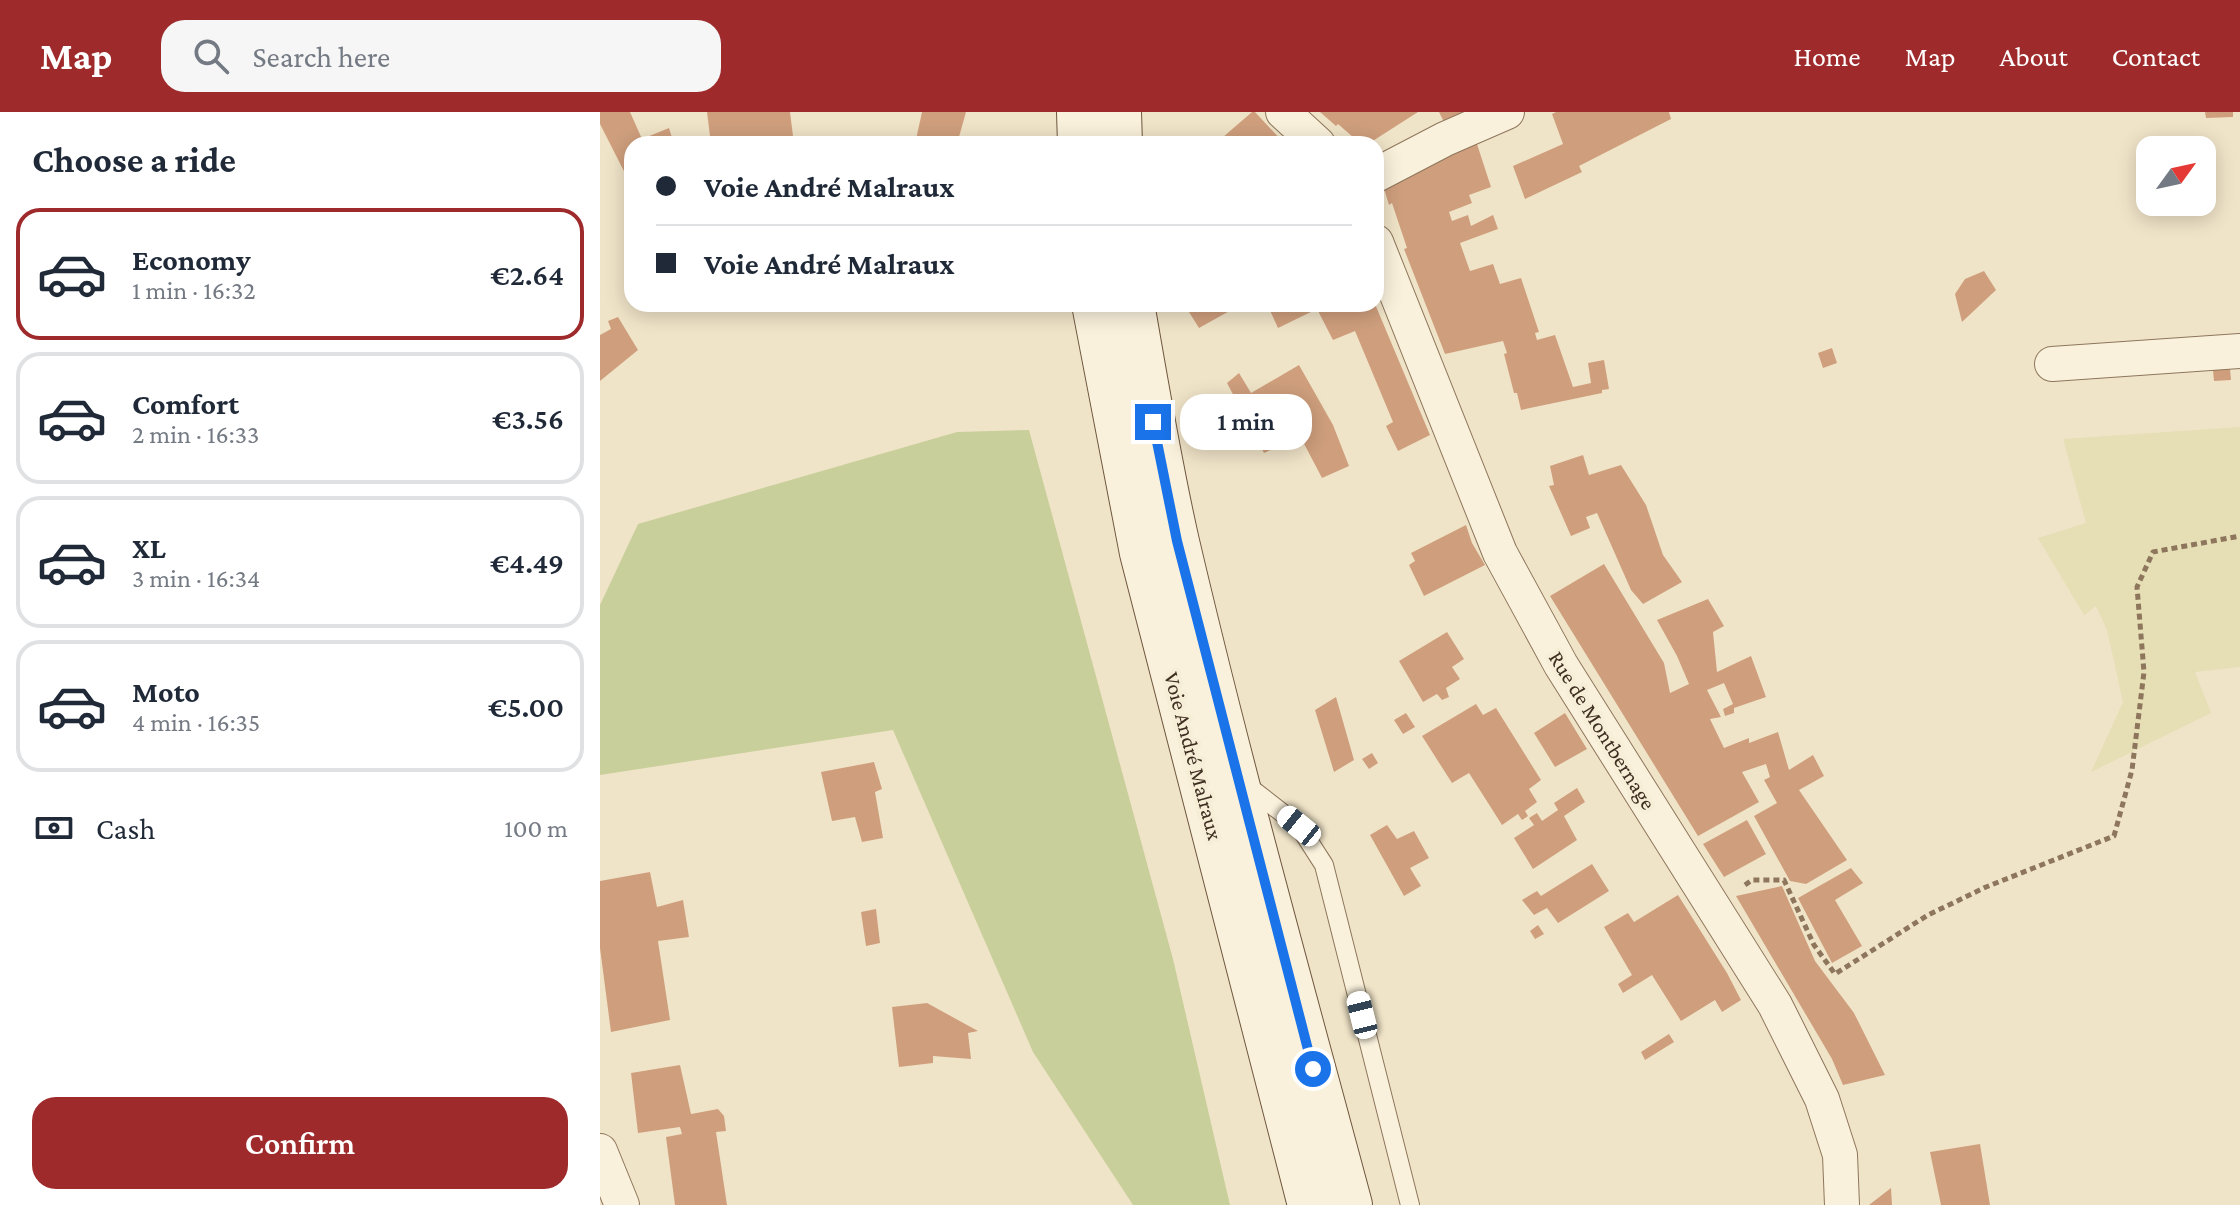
<!DOCTYPE html>
<html lang="en">
<head>
<meta charset="utf-8">
<style>
	body { margin:0; font-family:"Crimson Pro",serif; background:#f6f6f7; color:#1f2937; height:100vh; display:flex; flex-direction:column; font-size:30px; white-space:nowrap }
	* { box-sizing:border-box; margin:0 }
	p { font-size:26px; color:#747a83 }
	.icon { flex:none; width:44px; height:44px; fill:none; stroke:currentColor; stroke-width:2; stroke-linecap:round; stroke-linejoin:round }
	.map { position:relative; flex:1; overflow:hidden }
	.details { display:flex; flex-direction:column; background:#fff; width:600px }
	.details>* { flex:none }
	.hud { position:absolute; left:24px; top:24px; width:760px; height:176px; border-radius:24px; box-shadow:0 4px 20px #0003; display:grid; align-content:center; height:176px; padding:0 32px; background:#fff }
	.needle { width:52px; rotate:57deg }
	.tools { position:absolute; left:1536px; top:24px; display:grid; gap:16px }
	.tools a { display:grid; place-items:center; width:80px; height:80px; border-radius:16px; background:#fff; box-shadow:0 4px 20px #0003; font-size:40px }
	.end { position:absolute; width:36px; height:36px; margin:-18px; border:10px solid #1a73e8; background:#fff; box-shadow:0 0 0 4px #fff }
	.from { border-radius:50% }
	.bubble { position:absolute; height:56px; border-radius:24px; background:#fff; box-shadow:0 4px 20px #0003; font-size:26px; font-weight:600; line-height:56px; text-align:center }
	.car { position:absolute; width:24px; height:48px; margin:-24px -12px; border-radius:10px; box-shadow:0 0 6px 2px #0007; background:linear-gradient(#fff 24%,#345 0 40%,#fff 0 76%,#345 0 86%,#fff 0) }
	.hud b { display:flex; align-items:center; gap:28px; height:76px; font-size:30px }
	.hud b+b { border-top:2px solid #e0e1e3 }
	.hud i { width:20px; height:20px; background:#1f2937 }
	ul { padding:0; list-style:none }
	li { display:flex; align-items:center; gap:24px; height:132px; margin:0 16px 12px; padding:0 16px; border:4px solid #e0e1e3; border-radius:24px }
	li div { flex:1 }
	li b { display:block; font-size:30px }
	li em { font-style:normal; font-weight:600 }
	li.current { border-color:#9e2a2b }
	li>.icon { width:72px; height:72px; stroke-width:1.5 }
	h2 { padding:0 32px; font-size:36px; line-height:96px }
	.pay { display:flex; align-items:center; gap:20px; height:88px; padding:0 32px; font-size:30px }
	.pay p { margin-inline-start:auto }
	.primary-button { display:flex; gap:16px; margin-top:auto; padding:16px 32px }
	.primary-button a { flex:1; height:92px; border-radius:24px; background:#9e2a2b; color:#fff; font-size:32px; font-weight:600; line-height:92px; text-align:center }
	header { display:flex; align-items:center; gap:48px; box-sizing:border-box; height:112px; padding:0 40px; background:#9e2a2b; color:#fff }
	header strong { font-size:38px }
	nav { display:flex; gap:44px; margin-inline-start:auto; font-size:28px }
	.search { width:560px; height:72px; background:#f6f6f7; display:flex; align-items:center; gap:20px; box-sizing:border-box; padding:0 28px; border-radius:24px; color:#747a83; font-size:30px }
	main { display:flex; flex:1; min-height:0 }
	.map>svg:first-child { display:block }
</style>
</head>
<body>
<header>
<strong>Map</strong>
<div class="search"><svg class="icon" aria-label="search" viewBox="0 0 24 24"><circle cx="10" cy="10" r="6"/><path d="M15 15l6 6"/></svg>Search here</div>
<nav><a>Home</a><a>Map</a><a>About</a><a>Contact</a></nav>
</header>
<main>
<section class="details">
<h2>Choose a ride</h2>
<ul>
<li class="current"><svg class="icon" aria-label="car" viewBox="0 0 24 24"><path d="M5 17H2v-5l4-1 3-4h7l3 4 3 1v5h-3M9 17h6M6 11h13"/><circle cx="7" cy="17" r="2"/><circle cx="17" cy="17" r="2"/></svg><div><b>Economy</b><p>1 min · 16:32</p></div><em>€2.64</em></li>
<li><svg class="icon" aria-label="car" viewBox="0 0 24 24"><path d="M5 17H2v-5l4-1 3-4h7l3 4 3 1v5h-3M9 17h6M6 11h13"/><circle cx="7" cy="17" r="2"/><circle cx="17" cy="17" r="2"/></svg><div><b>Comfort</b><p>2 min · 16:33</p></div><em>€3.56</em></li>
<li><svg class="icon" aria-label="car" viewBox="0 0 24 24"><path d="M5 17H2v-5l4-1 3-4h7l3 4 3 1v5h-3M9 17h6M6 11h13"/><circle cx="7" cy="17" r="2"/><circle cx="17" cy="17" r="2"/></svg><div><b>XL</b><p>3 min · 16:34</p></div><em>€4.49</em></li>
<li><svg class="icon" aria-label="car" viewBox="0 0 24 24"><path d="M5 17H2v-5l4-1 3-4h7l3 4 3 1v5h-3M9 17h6M6 11h13"/><circle cx="7" cy="17" r="2"/><circle cx="17" cy="17" r="2"/></svg><div><b>Moto</b><p>4 min · 16:35</p></div><em>€5.00</em></li>
</ul>
<div class="pay"><svg class="icon" aria-label="cash" viewBox="0 0 24 24"><path d="M3 7h18v10H3z"/><circle cx="12" cy="12" r="2"/></svg>Cash<p>100 m</p></div>
<div class="primary-button"><a>Confirm</a></div>
</section>
<div class="map">
<svg width="1640" height="1093" viewBox="0 0 1640 1093">
	<rect width="100%" height="100%" fill="#f0e4c8"/>
	<!-- farmland -->
	<path fill="#e6deb5" d="M 1640,315 L 1640,555 L 1595,560 L 1611,601 L 1491,660 L 1523,590 L 1507,518 L 1496,494 L 1484,503 L 1438,426 L 1486,411 L 1463,327 Z"/>
	<!-- green -->
	<path fill="#c9cf9b" d="M 429,318 L 573,847 L 630,1093 L 533,1093 L 433,940 L 293,618 L 0,663 L 0,493 L 38,412 L 357,320 Z"/>
	<!-- building -->
	<path fill="#cf9f7d" d="M 0,0 L 30,0 L 42,27 L 69,16 L 74,32 L 32,32 L 32,75 L 0,12 Z
		M 107,0 L 190,0 L 194,32 L 132,32 L 132,28 L 111,32 Z
		M 322,0 L 366,0 L 357,32 L 315,32 Z
		M 652,0 L 655,0 L 685,32 L 615,32 Z
		M 720,0 L 818,0 L 768,32 L 761,32 L 738,12 L 736,14 Z
		M 839,0 L 866,0 L 844,10 Z
		M 956,0 L 1069,0 L 1071,7 L 979,54 L 982,60 L 925,87 L 913,54 L 963,32 L 952,2 Z
		M 1605,0 L 1633,0 L 1633,5 L 1606,6 Z
		M 876,29 L 891,75 L 869,83 L 872,91 L 849,100 L 852,109 L 868,103 L 871,114 L 893,103 L 898,117 L 860,131 L 870,159 L 893,152 L 900,172 L 921,166 L 939,220 L 935,221 L 937,228 L 955,223 L 973,275 L 991,271 L 988,251 L 1004,248 L 1009,277 L 1002,278 L 1002,281 L 921,298 L 917,281 L 914,281 L 904,242 L 907,241 L 903,229 L 845,242 L 804,137 L 807,136 L 792,91 L 789,93 L 782,70 Z
		M 1384,159 L 1396,178 L 1362,210 L 1355,182 L 1365,167 Z
		M 584,192 L 642,192 L 599,216 Z
		M 667,192 L 775,192 L 830,323 L 798,339 L 786,314 L 793,310 L 755,219 L 733,228 L 717,197 L 678,216 Z
		M 18,205 L 38,238 L 0,269 L 0,223 L 11,217 L 8,209 Z
		M 1232,236 L 1237,251 L 1223,256 L 1218,241 Z
		M 1629,245 L 1631,268 L 1614,269 L 1612,247 Z
		M 699,253 L 733,313 L 749,354 L 722,366 L 700,324 L 664,341 L 627,271 L 639,261 L 651,281 Z
		M 983,343 L 989,363 L 1021,353 L 1046,393 L 1063,443 L 1082,470 L 1043,492 L 1031,478 L 997,401 L 986,405 L 990,416 L 971,424 L 949,374 L 954,373 L 950,354 Z
		M 866,413 L 872,431 L 885,453 L 824,484 L 809,453 L 815,449 L 811,441 Z
		M 1004,452 L 1064,551 L 1070,581 L 1089,572 L 1077,544 L 1057,508 L 1108,487 L 1124,514 L 1113,520 L 1117,560 L 1151,544 L 1166,585 L 1134,596 L 1134,601 L 1125,604 L 1123,597 L 1133,592 L 1124,571 L 1107,578 L 1121,605 L 1110,607 L 1124,636 L 1149,626 L 1149,631 L 1178,620 L 1189,658 L 1213,643 L 1224,664 L 1199,678 L 1247,748 L 1206,772 L 1190,769 L 1154,704 L 1177,691 L 1164,668 L 1170,665 L 1166,652 L 1142,660 L 1159,690 L 1098,724 L 950,484 Z
		M 847,520 L 864,547 L 852,555 L 860,567 L 846,576 L 849,585 L 842,588 L 837,582 L 823,590 L 799,549 Z
		M 736,585 L 754,648 L 734,660 L 715,598 Z
		M 876,592 L 883,603 L 896,596 L 941,668 L 929,677 L 937,690 L 925,699 L 928,704 L 922,708 L 918,702 L 902,713 L 869,661 L 852,671 L 822,624 Z
		M 806,601 L 815,615 L 803,622 L 794,608 Z
		M 965,601 L 987,637 L 955,655 L 934,621 Z
		M 772,641 L 778,651 L 769,657 L 762,647 Z
		M 274,650 L 282,677 L 275,680 L 283,726 L 262,730 L 255,705 L 232,709 L 221,660 Z
		M 977,676 L 985,690 L 964,704 L 977,728 L 933,757 L 914,726 L 934,713 L 929,706 L 937,701 L 942,709 L 958,698 L 954,691 Z
		M 1147,708 L 1166,742 L 1124,765 L 1103,732 Z
		M 787,713 L 797,727 L 814,719 L 829,746 L 810,756 L 821,774 L 804,784 L 770,723 Z
		M 992,752 L 1009,779 L 958,811 L 947,796 L 934,803 L 922,788 L 937,779 L 941,784 Z
		M 1251,756 L 1263,771 L 1235,788 L 1262,834 L 1232,851 L 1198,786 Z
		M 50,760 L 57,795 L 83,788 L 89,825 L 58,829 L 70,908 L 11,920 L 0,836 L 0,769 Z
		M 1182,774 L 1215,849 L 1254,901 L 1285,963 L 1243,973 L 1232,947 L 1136,784 Z
		M 1078,783 L 1127,861 L 1141,888 L 1122,900 L 1115,888 L 1081,909 L 1052,863 L 1023,881 L 1018,872 L 1032,863 L 1004,815 L 1028,801 L 1034,810 Z
		M 276,797 L 280,831 L 266,834 L 261,800 Z
		M 938,813 L 944,822 L 935,827 L 930,819 Z
		M 327,891 L 378,919 L 368,921 L 371,947 L 333,944 L 333,951 L 299,955 L 292,895 Z
		M 1069,922 L 1074,930 L 1045,948 L 1041,940 Z
		M 80,953 L 91,1002 L 118,997 L 124,1004 L 126,1019 L 116,1020 L 127,1093 L 75,1093 L 66,1025 L 82,1022 L 80,1015 L 38,1021 L 31,961 Z
		M 1380,1032 L 1390,1093 L 1341,1093 L 1330,1040 Z
		M 1291,1076 L 1292,1093 L 1269,1093 Z"/>
	<g fill="none" stroke-linecap="round" stroke-linejoin="round">
		<defs>
			<path id="service" d="M 645,672 L 699,714 L 724,753 L 810,1093"/>
			<path id="minor" d="M 683,0 L 718,32
				M 776,63 L 845,27 L 907,0
				M 776,130 L 900,441 L 961,553 L 1175,893 L 1222,987 L 1240,1043 L 1242,1093
				M 1452,252 L 1640,239
				M 0,1039 L 22,1093"/>
			<path id="secondary" d="M 479,0 L 480,32
				M 519,0 L 520,32
				M 494,192 L 542,441 L 710,1093
				M 532,192 C 546,272 559,351 577,430 C 629,652 691,873 750,1093"/>
		</defs>
		<!-- service casing -->
		<use href="#service" stroke="#8d765c" stroke-width="20"/>
		<!-- minor casing -->
		<use href="#minor" stroke="#8d765c" stroke-width="36"/>
		<!-- secondary casing -->
		<use href="#secondary" stroke="#6f573f" stroke-width="46"/>
		<!-- path -->
		<path stroke="#8d765c" stroke-width="5" stroke-dasharray="6 4" stroke-linecap="butt" d="M 1145,773 L 1152,768 L 1184,768 L 1214,833 L 1235,862 L 1328,803 L 1386,775 L 1514,724 L 1532,658 L 1544,560 L 1537,475 L 1553,440 L 1640,424"/>
		<!-- service -->
		<use href="#service" stroke="#faf1dc" stroke-width="18"/>
		<!-- minor -->
		<use href="#minor" stroke="#faf1dc" stroke-width="34"/>
		<!-- secondary -->
		<use href="#secondary" stroke="#faf1dc" stroke-width="44"/>
	</g>
	<g fill="none" stroke-linecap="round" stroke-linejoin="round">
		<!-- route -->
		<path stroke="#1a73e8" stroke-width="10" d="M 553,310 L 577,429 L 713,957"/>
	</g>
	<g text-anchor="middle" stroke-width="8" stroke-linejoin="round" paint-order="stroke">
		<!-- street labels -->
		<g font-size="22" fill="#3d2e20" stroke="#f7eed8">
			<text transform="translate(1003 618) rotate(58)" y="8">Rue de Montbernage</text>
			<text transform="translate(594 644) rotate(75)" y="8">Voie André Malraux</text>
		</g>
	</g>
</svg>
<div class="tools">
<a><svg class="needle" viewBox="-14 -14 28 28"><path d="M0-13l5 13h-10z" fill="#e53935"/><path d="M0 13l5-13h-10z" fill="#747a83"/></svg></a>
</div>
<i class="end from" style="left:713px;top:957px"></i>
<i class="end" style="left:553px;top:310px"></i>
<div class="bubble" style="left:580px;top:282px;width:132px">1 min</div>
<i class="car" style="left:699px;top:714px;rotate:309deg"></i>
<i class="car" style="left:762px;top:903px;rotate:346deg"></i>
<div class="hud">
<b><i class="from"></i>Voie André Malraux</b>
<b><i></i>Voie André Malraux</b>
</div>
</div>
</main>
</body>
</html>
